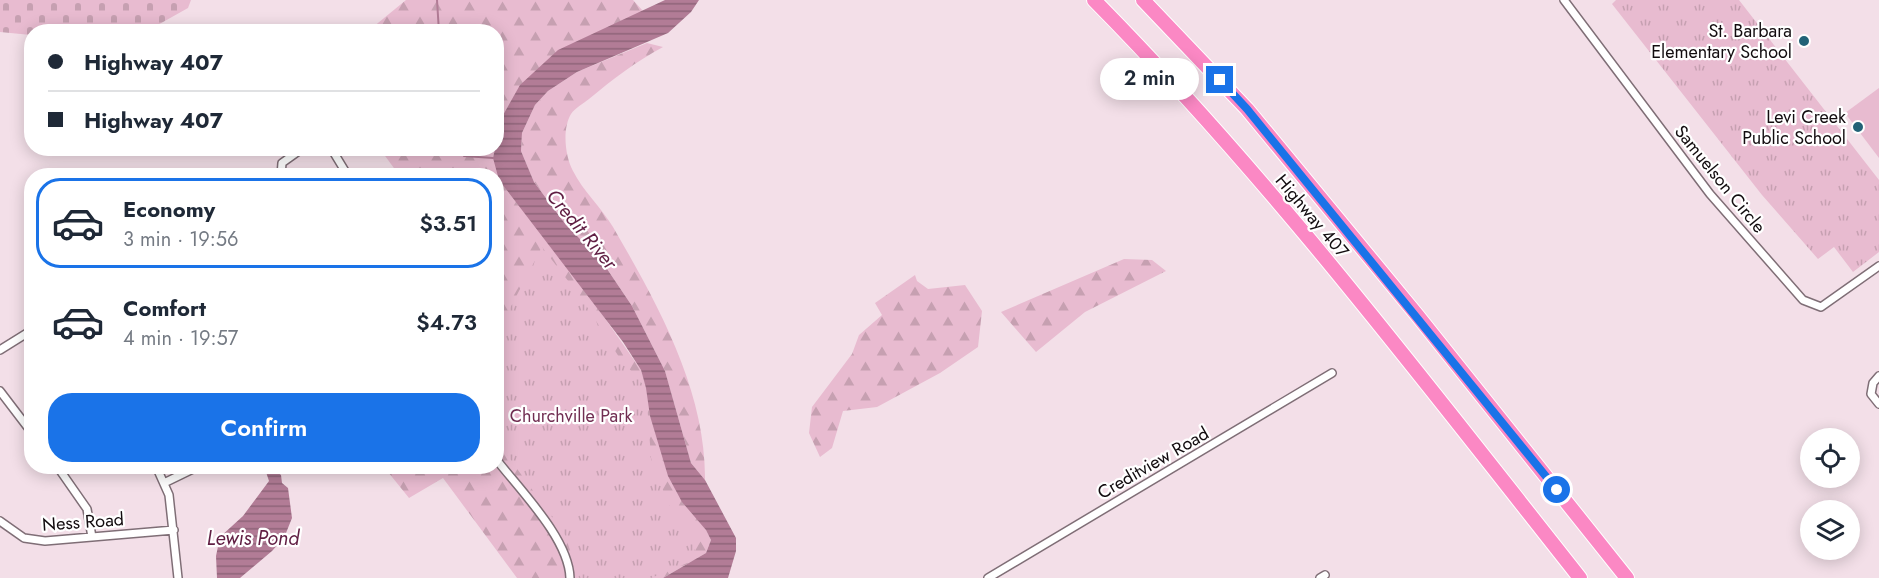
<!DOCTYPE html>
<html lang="en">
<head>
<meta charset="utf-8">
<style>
	body { margin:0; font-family:Jost,sans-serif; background:#f6f6f7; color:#1f2937; height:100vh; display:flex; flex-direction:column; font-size:22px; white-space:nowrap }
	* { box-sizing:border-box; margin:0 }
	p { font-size:20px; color:#747a83 }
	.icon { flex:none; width:33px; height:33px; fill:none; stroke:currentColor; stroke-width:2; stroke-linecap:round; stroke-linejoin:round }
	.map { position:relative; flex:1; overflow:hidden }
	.drawer { position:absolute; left:24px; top:168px; width:480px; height:306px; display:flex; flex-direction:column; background:#fff; border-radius:24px; box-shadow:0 3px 15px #0003 }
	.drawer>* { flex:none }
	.hud { position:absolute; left:24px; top:24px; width:480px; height:132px; border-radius:24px; box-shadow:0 3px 15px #0003; display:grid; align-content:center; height:132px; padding:0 24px; background:#fff }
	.controls { position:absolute; left:1800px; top:428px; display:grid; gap:12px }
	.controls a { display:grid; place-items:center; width:60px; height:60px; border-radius:50%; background:#fff; box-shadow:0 3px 15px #0003; font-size:30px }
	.end { position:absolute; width:27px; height:27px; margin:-14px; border:8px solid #1a73e8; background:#fff; box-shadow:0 0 0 3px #fff }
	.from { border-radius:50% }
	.bubble { position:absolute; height:42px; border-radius:21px; background:#fff; box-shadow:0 3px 15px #0003; font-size:20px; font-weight:600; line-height:42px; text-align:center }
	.hud b { display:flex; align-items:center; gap:21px; height:57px; font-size:22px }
	.hud b+b { border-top:2px solid #e0e1e3 }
	.hud i { width:15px; height:15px; background:#1f2937 }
	ul { padding:10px 0 0; list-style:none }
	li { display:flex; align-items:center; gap:18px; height:90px; margin:0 12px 9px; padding:0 12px; border:3px solid transparent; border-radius:24px }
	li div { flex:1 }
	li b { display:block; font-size:22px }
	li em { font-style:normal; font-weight:600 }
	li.on { border-color:#1a73e8 }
	li>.icon { width:54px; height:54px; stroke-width:1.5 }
	.action { display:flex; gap:12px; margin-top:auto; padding:12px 24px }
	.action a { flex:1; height:69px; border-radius:24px; background:#1a73e8; color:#fff; font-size:24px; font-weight:600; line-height:69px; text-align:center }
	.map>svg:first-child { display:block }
</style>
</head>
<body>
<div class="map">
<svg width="1879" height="578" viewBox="0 0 1879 578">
	<defs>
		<pattern id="forest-firs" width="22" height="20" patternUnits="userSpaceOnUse" patternTransform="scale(1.5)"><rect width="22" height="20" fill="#e8bbd0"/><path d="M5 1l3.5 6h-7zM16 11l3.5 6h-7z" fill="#c6a0b1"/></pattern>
		<pattern id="cemetery-stones" width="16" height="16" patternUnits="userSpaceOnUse" patternTransform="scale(1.5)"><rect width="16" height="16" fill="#e8bbd0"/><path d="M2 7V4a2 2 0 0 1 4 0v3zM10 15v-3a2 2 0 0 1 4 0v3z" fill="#c6a0b1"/></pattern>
		<pattern id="park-tufts" width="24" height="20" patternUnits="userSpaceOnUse" patternTransform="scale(1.5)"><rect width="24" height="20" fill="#e8bbd0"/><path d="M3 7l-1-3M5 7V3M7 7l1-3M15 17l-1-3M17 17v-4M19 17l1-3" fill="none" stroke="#c6a0b1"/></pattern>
		<pattern id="water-rules" width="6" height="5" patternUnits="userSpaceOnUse" patternTransform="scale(1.5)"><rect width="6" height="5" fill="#b27c96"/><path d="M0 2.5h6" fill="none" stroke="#8f6479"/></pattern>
	</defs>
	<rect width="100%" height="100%" fill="#f3dfe8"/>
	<!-- grass -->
	<path fill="#e8bbd0" d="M 1879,88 L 1879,158 L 1845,113 Z"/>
	<!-- forest -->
	<path fill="url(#forest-firs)" d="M 406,0 L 633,0 L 643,11 L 558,51 L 502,117 L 497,142 L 496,32 L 367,32 Z
		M 647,43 L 663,47 C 635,62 613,79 589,99 C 584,103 575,108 571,114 C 562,129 565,156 573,171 C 583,191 601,207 613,227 C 657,303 706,390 705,480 L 691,463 L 665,371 L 632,306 L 601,260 L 566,225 L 534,182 L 521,151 L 522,133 L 535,105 L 548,91 L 577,72 Z
		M 380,149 L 495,149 L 493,158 L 641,370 L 649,396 L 650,416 L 711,540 L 706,553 L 663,578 L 517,578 L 443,478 L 409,498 L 384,467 L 496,466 L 496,176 L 399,175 Z
		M 1124,259 L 1152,260 L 1166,271 L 1085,312 L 1036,352 L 1001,312 Z
		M 915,275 L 917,281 L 928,289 L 965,285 L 982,311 L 978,347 L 940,373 L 877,407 L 843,411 L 832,448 L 820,457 L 809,433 L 812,407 L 852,354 L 859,335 L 882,315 L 875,303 Z"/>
	<!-- cemetery -->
	<path fill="url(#cemetery-stones)" d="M 0,0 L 191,0 L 188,8 L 147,31 L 32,32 L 31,35 L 0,32 Z"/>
	<!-- park -->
	<path fill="url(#park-tufts)" d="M 1616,0 L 1739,0 L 1879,180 L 1879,252 L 1853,272 L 1834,247 L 1818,259 L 1762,195 L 1612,4 Z
		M 542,247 L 582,299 L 619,357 L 646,388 L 651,458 L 668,504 L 687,524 L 697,559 L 651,578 L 579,578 L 565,535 L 497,441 L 497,333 Z"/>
	<!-- water -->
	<path fill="url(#water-rules)" d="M 665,0 L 699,0 L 691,12 L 668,33 L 577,72 L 548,91 L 535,105 L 522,133 L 521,151 L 534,182 L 566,225 L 601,260 L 632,306 L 665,371 L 691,463 L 705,480 L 736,538 L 736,551 L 728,578 L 663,578 L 706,553 L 711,540 L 706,530 L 682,502 L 668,476 L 650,416 L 646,388 L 641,370 L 623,342 L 499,180 L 493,158 L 502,117 L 520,85 L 558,50 Z
		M 271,467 L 281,475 L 282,483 L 288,488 L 292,518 L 284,538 L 272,551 L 240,578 L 217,578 L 216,556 L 220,537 L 243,516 L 269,481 L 266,472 Z"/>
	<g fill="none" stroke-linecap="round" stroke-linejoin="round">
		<!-- stream -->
		<path stroke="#b27c96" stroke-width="2" d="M 437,0 L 439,32
			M 464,156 L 493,158"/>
		<defs>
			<path id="street" d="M 1564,0 L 1710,194 L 1803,300 L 1821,307 L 1879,266
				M 331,148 L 348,176
				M 281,176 L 282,163 L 303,148
				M 0,350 L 32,330
				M 1879,376 L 1873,383 L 1871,394 L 1879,404
				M 0,391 L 32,433
				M 496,459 C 520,490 569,539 570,578
				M 57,466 L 87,509 L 92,537
				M 156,466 L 169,495 L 178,578
				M 164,483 L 199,466
				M 0,521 L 24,538 L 45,541 L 174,530
				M 988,578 L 1332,373
				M 1320,578 L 1325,575"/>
			<path id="highway" d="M 1094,0 C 1271,179 1424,381 1580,578
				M 1143,0 L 1247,109 L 1417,315 L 1627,578"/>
		</defs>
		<!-- street casing -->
		<use href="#street" stroke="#7f6e76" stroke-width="10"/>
		<!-- highway casing -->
		<use href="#highway" stroke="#fff" stroke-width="16"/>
		<!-- street -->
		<use href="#street" stroke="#fff" stroke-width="7"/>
		<!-- highway -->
		<use href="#highway" stroke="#fb88c4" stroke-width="14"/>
	</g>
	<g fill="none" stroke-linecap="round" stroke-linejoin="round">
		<!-- route -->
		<path stroke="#1a73e8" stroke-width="8" d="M 1220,80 L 1247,109 L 1557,490"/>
	</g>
	<!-- markers -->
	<g fill="#226277" stroke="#fff" stroke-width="2">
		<circle cx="1804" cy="41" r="6"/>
		<circle cx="1858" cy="127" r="6"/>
	</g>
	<g text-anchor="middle" stroke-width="4.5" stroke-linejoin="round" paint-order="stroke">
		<!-- poi labels -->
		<g font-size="18" fill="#120c0f" stroke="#fff" text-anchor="end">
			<text x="1792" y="37">St. Barbara<tspan x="1792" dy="21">Elementary School</tspan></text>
			<text x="1846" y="123">Levi Creek<tspan x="1846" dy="21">Public School</tspan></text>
		</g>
		<!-- street labels -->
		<g font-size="18" fill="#120c0f" stroke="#fff">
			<text transform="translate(1720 179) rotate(51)" y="6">Samuelson Circle</text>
			<text transform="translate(1312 216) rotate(50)" y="6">Highway 407</text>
			<text transform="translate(1153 463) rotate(-30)" y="6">Creditview Road</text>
			<text transform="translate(83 522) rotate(-4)" y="6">Ness Road</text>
		</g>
		<!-- park labels -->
		<g font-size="18" fill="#712e52" stroke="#fff">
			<text x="571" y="422">Churchville Park</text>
		</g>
		<!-- water labels -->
		<g font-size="20" font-style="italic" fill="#601e43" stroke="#fff">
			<text transform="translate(582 229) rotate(50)" y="7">Credit River</text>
			<text x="253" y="545">Lewis Pond</text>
		</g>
	</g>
</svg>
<div class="controls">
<a><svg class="icon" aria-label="locate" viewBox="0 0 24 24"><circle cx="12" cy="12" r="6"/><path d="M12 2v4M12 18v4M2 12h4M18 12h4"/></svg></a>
<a><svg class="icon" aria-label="layers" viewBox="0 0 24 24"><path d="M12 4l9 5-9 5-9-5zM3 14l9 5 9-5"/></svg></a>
</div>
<i class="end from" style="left:1557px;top:490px"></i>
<i class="end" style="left:1220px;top:80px"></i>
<div class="bubble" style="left:1100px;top:58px;width:99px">2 min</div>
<div class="hud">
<b><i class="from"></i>Highway 407</b>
<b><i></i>Highway 407</b>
</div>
<section class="drawer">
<ul>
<li class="on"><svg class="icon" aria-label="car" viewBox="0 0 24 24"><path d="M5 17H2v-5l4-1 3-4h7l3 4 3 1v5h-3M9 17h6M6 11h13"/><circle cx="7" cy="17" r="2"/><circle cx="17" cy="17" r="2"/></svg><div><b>Economy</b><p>3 min · 19:56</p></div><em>$3.51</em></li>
<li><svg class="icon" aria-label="car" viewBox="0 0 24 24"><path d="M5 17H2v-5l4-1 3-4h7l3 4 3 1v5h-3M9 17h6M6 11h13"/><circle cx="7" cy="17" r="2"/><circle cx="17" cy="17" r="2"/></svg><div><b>Comfort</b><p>4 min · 19:57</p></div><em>$4.73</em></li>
</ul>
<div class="action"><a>Confirm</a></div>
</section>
</div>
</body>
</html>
